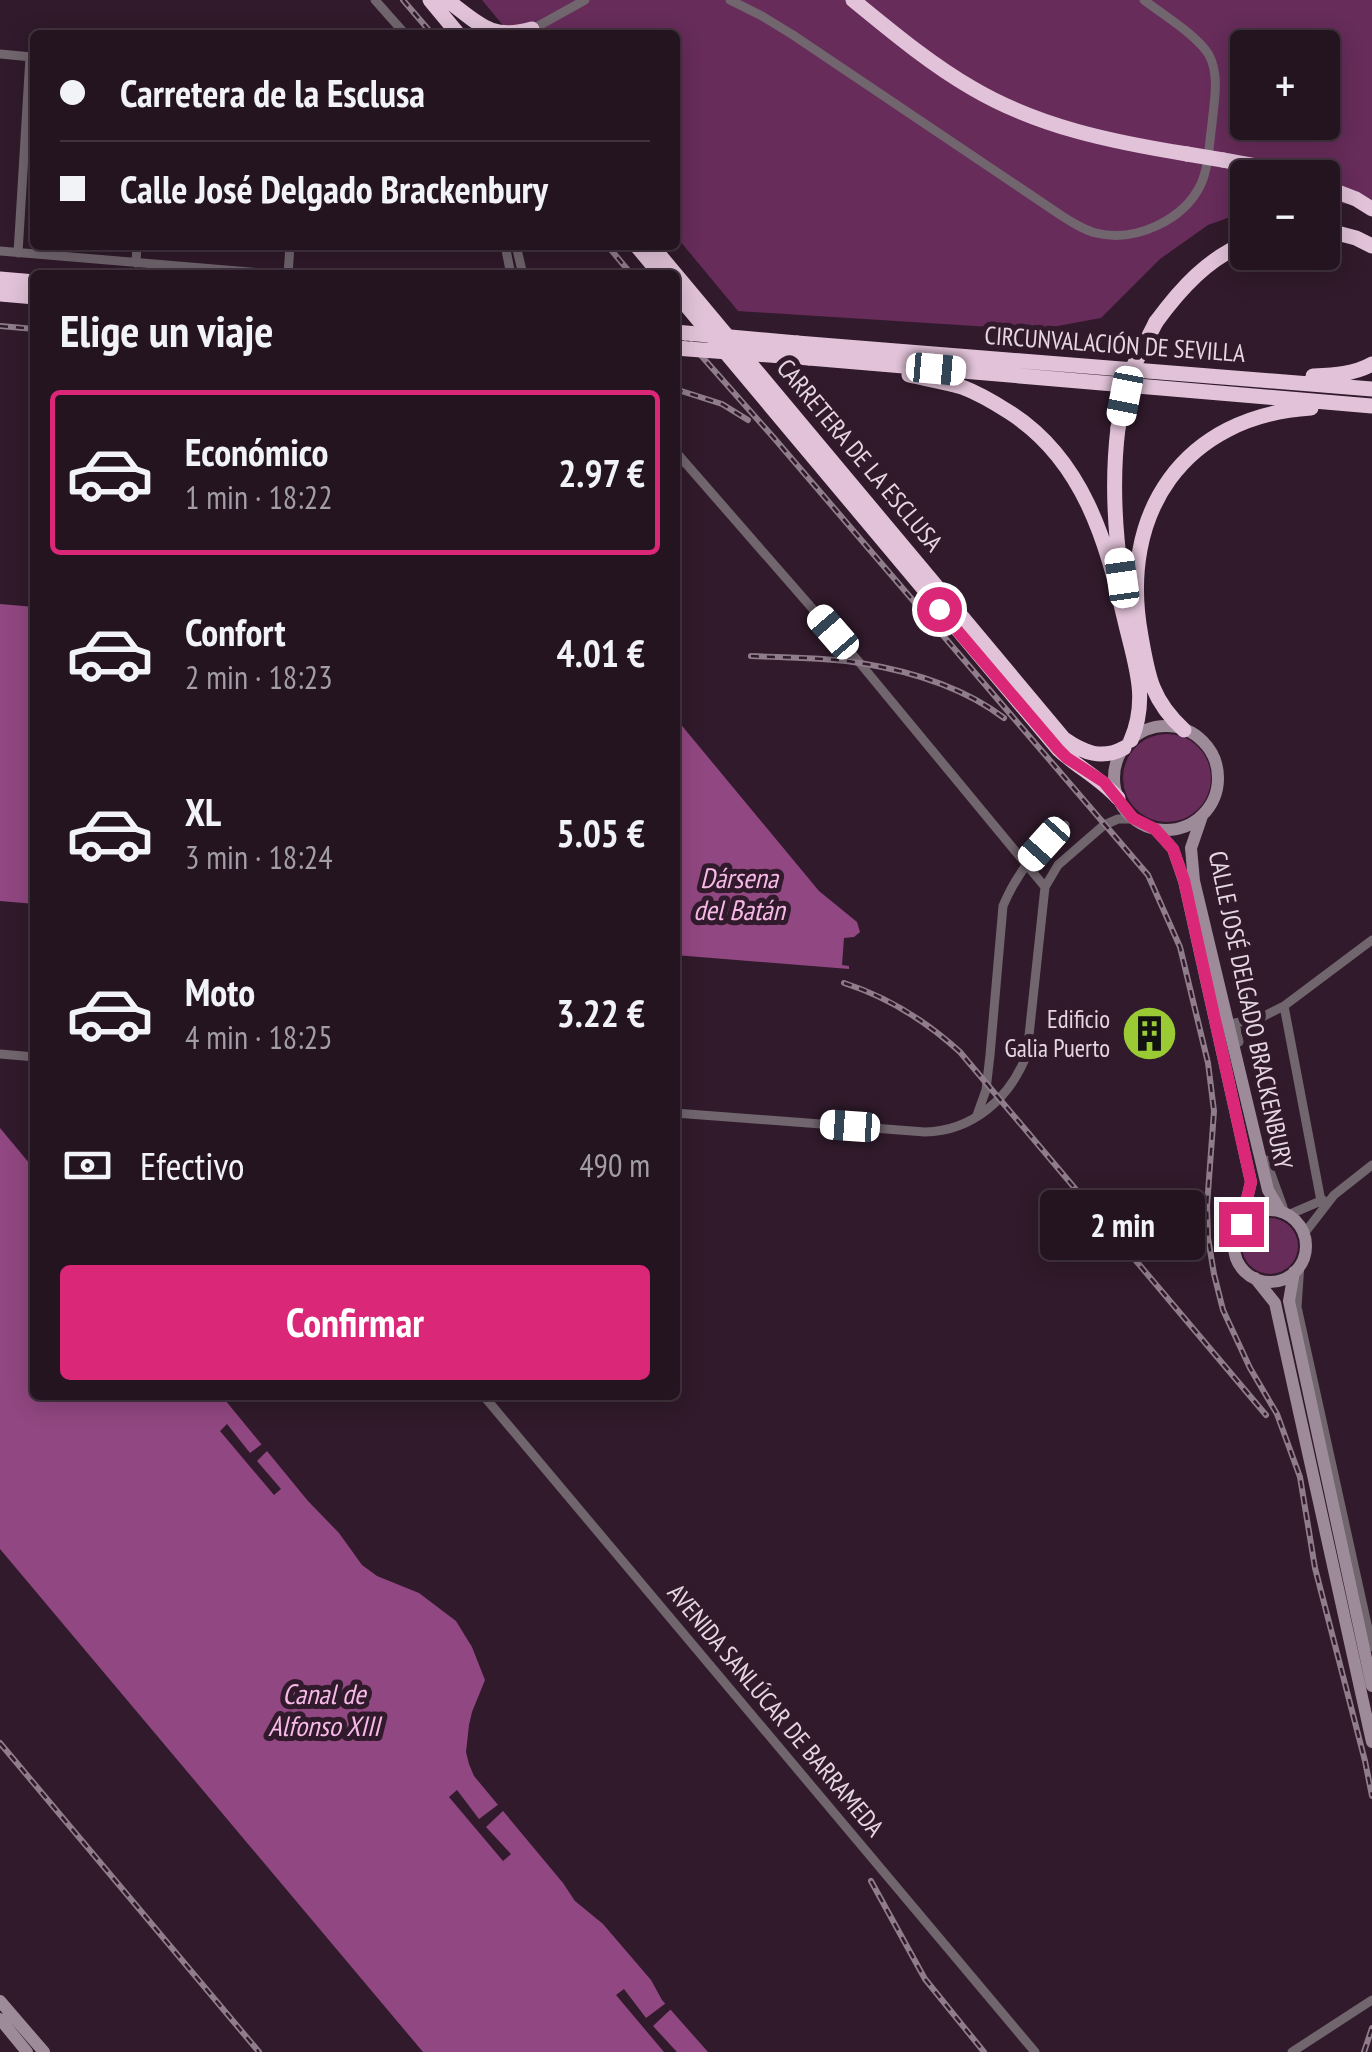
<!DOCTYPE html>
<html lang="es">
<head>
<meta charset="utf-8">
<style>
	body { margin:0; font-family:"PT Sans Narrow",sans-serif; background:#2c1d29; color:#f1f3f6; height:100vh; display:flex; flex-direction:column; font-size:38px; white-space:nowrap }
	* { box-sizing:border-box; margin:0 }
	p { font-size:32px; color:#a39ea5 }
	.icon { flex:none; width:55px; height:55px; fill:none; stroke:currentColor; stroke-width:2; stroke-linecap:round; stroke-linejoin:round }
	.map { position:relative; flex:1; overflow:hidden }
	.panel { position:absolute; left:30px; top:270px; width:650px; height:1130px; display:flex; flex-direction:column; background:#241420; border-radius:10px; box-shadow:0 5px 25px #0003,0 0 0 2px #41333e }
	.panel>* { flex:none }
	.guide { position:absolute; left:30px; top:30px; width:650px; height:220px; border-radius:10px; box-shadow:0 5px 25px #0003,0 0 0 2px #41333e; display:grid; align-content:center; height:220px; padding:0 30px; background:#241420 }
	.controls { position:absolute; left:1230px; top:30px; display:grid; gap:20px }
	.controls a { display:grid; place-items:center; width:110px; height:110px; border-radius:10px; background:#241420; box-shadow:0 5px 25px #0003,0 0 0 2px #41333e; font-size:50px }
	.end { position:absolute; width:45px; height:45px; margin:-22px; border:12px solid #db2777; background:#fff; box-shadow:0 0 0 5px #fff }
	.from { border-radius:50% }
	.bubble { position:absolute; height:70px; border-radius:10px; background:#241420; box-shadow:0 5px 25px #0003,0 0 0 2px #41333e; font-size:32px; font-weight:800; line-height:70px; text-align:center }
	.car { position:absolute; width:30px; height:60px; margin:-30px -15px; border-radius:12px; box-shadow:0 0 8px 2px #0007; background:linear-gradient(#fff 24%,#345 0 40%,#fff 0 76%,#345 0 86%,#fff 0) }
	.guide b { display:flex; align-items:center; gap:35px; height:95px; font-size:38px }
	.guide b+b { border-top:2px solid #41333e }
	.guide i { width:25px; height:25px; background:#f1f3f6 }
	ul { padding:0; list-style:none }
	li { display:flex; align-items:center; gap:30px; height:165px; margin:0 20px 15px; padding:0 10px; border:5px solid transparent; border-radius:10px }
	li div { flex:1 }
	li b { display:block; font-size:38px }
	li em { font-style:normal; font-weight:800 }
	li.active { border-color:#db2777 }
	li>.icon { width:90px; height:90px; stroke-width:1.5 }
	h2 { padding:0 30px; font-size:45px; line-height:120px }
	.pay { display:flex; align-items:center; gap:25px; height:110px; padding:0 30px; font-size:38px }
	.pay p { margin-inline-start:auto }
	.primary-button { display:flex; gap:20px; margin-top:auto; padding:20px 30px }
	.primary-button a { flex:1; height:115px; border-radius:10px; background:#db2777; color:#fff; font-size:40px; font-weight:800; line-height:115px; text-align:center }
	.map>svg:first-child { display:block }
</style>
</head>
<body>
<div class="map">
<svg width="1372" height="2052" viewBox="0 0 1372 2052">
	<rect width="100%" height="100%" fill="#301a2b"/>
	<!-- green -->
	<path fill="#672c5a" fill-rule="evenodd" d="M 482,0 L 1372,0 L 1372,206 L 1323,202 L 1322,178 L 1248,178 L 1247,211 L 1208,225 L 1160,259 L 1101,318 L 1036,330 L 738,311 L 675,235 L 675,35 L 511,35 ZM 1248,48 L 1322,48 L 1322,122 L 1248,122 Z
		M1123 778a44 44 0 1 1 88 0a44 44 0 1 1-88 0Z
		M1242 1246a28 28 0 1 1 56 0a28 28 0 1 1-56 0Z"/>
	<!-- water -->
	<path fill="#914781" d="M 0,604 L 35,607 L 35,904 L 0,901 Z
		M 675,714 L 683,727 L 819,891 L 857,922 L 860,932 L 854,937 L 844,938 L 842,965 L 849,966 L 849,969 L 675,955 Z
		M 0,1128 L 35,1170 L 35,1395 L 221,1395 L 308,1501 L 339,1533 L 362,1565 L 377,1576 L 419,1593 L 456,1621 L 472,1647 L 485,1680 L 472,1712 L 469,1725 L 466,1752 L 469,1764 L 474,1776 L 563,1883 L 575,1901 L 603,1924 L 651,1980 L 662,2000 L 708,2052 L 423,2052 L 0,1549 Z"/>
	<!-- pier -->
	<path fill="#301a2b" d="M 227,1424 L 250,1453 L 266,1441 L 271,1447 L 257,1461 L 281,1489 L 274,1495 L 220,1431 Z
		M 457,1790 L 479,1819 L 499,1804 L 504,1810 L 486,1827 L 511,1854 L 503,1861 L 449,1797 Z
		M 624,1989 L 646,2018 L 666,2003 L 671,2009 L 653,2026 L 677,2052 L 664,2052 L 616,1995 Z"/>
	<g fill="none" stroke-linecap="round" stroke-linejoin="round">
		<!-- street -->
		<path stroke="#71656e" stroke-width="9" d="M 375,0 L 406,35
			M 730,0 L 762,16 L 793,35 L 1062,216 C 1073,223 1084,230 1096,233 C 1135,243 1184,220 1201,184 C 1209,166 1209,144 1212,124 C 1214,101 1220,76 1209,55 C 1197,35 1163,15 1144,0
			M 531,30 L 585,0
			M 0,54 L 32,57
			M 505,245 L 511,275
			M 516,245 L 523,275
			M 0,251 L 285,275
			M 18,253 L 30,57
			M 136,263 L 137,245
			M 288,275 L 290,245
			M 675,451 L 859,662 L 1045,887
			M 1239,1042 L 1235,1023 L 1260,1018 L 1284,1006
			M 0,1054 L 35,1057
			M 675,1113 L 925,1132 C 973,1131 1010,1098 1027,1054 L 1045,887 L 1058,865 L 1104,825 L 1118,819 L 1133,819
			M 977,1115 L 986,1090 L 990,1055 L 1003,906 C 1017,872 1038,848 1065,825
			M 1266,1160 L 1283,1207
			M 1321,1201 L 1284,1006 L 1372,940
			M 1288,1215 L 1323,1200
			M 1303,1235 L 1334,1195 L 1372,1165
			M 1300,1264 L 1297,1307 L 1372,1647
			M 483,1395 L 1035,2052
			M 1292,2052 L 1372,2000"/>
		<!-- secondary -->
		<path stroke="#9e8b99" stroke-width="12" d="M1114 778a52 52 0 1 1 104 0a52 52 0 1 1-104 0Z
			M 1202,816 L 1191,848 L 1194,881 L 1268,1190 L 1281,1212
			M 1155,829 L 1173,849 L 1184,881 L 1251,1182 L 1241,1224
			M1234 1246a36 36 0 1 1 72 0a36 36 0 1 1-72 0Z
			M 1294,1272 L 1289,1301 L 1372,1686
			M 1255,1278 L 1275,1303 L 1372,1742
			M 0,2001 L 44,2052
			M 0,2019 L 27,2052"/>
		<!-- highway -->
		<path stroke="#e1c2d8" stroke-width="15" d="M 430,0 L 459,35
			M 447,0 C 478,23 491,41 532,29
			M 853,0 C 891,31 929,63 972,88 C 1038,127 1113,142 1187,154
			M 1223,160 L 1267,168 L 1301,178
			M 1322,186 L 1356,199 L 1372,209
			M 1322,229 L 1356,238 L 1372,246
			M 636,245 L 661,275
			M 651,245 L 1064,739 C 1084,753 1102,760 1124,748
			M 0,279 L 35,282
			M 675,292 L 1058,749 C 1077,767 1100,778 1118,798
			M 0,294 L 35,297
			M 1156,322 C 1181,288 1208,258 1248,242
			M 797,343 L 1372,389
			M 809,358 L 1372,406
			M 909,375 C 927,379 945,382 962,387 C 978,393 995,403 1009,412 C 1083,459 1106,540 1125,621 C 1135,664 1149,698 1131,740
			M 1313,376 C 1333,375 1355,374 1372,364
			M 1118,428 C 1112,477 1114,523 1121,573
			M 1184,730 C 1152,701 1148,677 1141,636 C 1118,513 1184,416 1311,408"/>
		<defs>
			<path id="rail" d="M 403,0 L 433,35
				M 607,245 L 632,275
				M 0,326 L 35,329
				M 675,326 L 774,438 L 1148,875 L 1180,947 L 1208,1063 L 1214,1111 L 1207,1206 L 1208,1238 L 1214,1274 L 1223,1310 L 1250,1368 L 1277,1414 L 1300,1477 L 1315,1568 L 1365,1761 L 1372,1796
				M 675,389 L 722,404 L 748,420
				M 751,656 C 787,658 824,657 860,663 C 910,671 963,687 1004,718
				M 844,983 C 888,997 926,1021 960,1052 L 1266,1415
				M 0,1743 L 259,2052
				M 871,1881 L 925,1979 L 984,2052
				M 1364,2052 L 1372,2028"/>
		</defs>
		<!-- rail casing -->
		<use href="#rail" stroke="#8f7d8b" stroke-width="6"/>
		<!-- rail -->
		<use href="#rail" stroke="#301a2b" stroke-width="2.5" stroke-dasharray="8" stroke-linecap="butt"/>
		<!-- highway-bridge -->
		<path stroke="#e1c2d8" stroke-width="15" d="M 1187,154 L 1223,160
			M 675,332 L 797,343
			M 675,348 L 809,358
			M 1118,428 L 1131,371 L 1156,322"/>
	</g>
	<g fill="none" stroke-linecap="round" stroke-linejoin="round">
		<!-- route -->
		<path stroke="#db2777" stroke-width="12" d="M 939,609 L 1058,749 L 1067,758 L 1104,782 L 1133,818 L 1155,829 L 1173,849 L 1184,880 L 1251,1182 L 1241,1224"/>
	</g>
	<!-- icons -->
	<defs>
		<symbol id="building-disc" viewBox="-11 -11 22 22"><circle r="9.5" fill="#9acb34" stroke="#301a2b"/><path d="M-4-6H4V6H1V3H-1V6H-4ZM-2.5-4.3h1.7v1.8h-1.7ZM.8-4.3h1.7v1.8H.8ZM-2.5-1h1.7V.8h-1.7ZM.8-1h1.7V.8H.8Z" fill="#111"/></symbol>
	</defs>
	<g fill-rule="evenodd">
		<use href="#building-disc" x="1118" y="1002" width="63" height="63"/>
	</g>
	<g text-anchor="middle" stroke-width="10" stroke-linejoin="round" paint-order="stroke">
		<!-- street labels -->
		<g font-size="25" fill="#e5d6e1" stroke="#301a2b">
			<text transform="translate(1115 344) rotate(4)" y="9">CIRCUNVALACIÓN DE SEVILLA</text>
			<text transform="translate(860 455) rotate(50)" y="9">CARRETERA DE LA ESCLUSA</text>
			<text transform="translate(1251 1010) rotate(78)" y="9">CALLE JOSÉ DELGADO BRACKENBURY</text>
			<text transform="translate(776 1710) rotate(50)" y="9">AVENIDA SANLÚCAR DE BARRAMEDA</text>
		</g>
		<!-- poi labels -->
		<g font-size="25" fill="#e5d6e1" stroke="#301a2b" text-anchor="end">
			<text x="1110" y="1028">Edificio<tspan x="1110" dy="29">Galia Puerto</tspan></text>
		</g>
		<!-- water labels -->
		<g font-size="28" font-style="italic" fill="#f7b9e7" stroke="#301a2b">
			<text x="739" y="888">Dársena<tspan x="739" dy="32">del Batán</tspan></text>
			<text x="324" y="1704">Canal de<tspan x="324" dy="32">Alfonso XIII</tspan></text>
		</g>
	</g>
</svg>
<div class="controls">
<a>+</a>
<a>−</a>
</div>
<i class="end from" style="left:939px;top:609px"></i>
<i class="end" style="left:1241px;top:1224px"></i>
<div class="bubble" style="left:1040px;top:1190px;width:165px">2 min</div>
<i class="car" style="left:936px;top:369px;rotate:95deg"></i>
<i class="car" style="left:1125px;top:396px;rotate:191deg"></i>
<i class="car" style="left:1122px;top:578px;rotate:352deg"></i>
<i class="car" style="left:833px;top:632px;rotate:319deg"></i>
<i class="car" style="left:1044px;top:844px;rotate:222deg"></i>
<i class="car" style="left:850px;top:1126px;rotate:274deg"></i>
<div class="guide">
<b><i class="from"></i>Carretera de la Esclusa</b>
<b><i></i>Calle José Delgado Brackenbury</b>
</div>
<section class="panel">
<h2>Elige un viaje</h2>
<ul>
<li class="active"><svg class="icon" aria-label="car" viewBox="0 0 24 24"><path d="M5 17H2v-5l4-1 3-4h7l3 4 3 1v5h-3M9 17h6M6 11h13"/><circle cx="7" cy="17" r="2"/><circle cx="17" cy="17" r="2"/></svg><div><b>Económico</b><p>1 min · 18:22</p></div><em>2.97 €</em></li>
<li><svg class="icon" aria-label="car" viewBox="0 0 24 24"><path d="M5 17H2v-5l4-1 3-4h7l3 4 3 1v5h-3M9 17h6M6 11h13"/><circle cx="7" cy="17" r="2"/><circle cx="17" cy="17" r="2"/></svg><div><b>Confort</b><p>2 min · 18:23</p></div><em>4.01 €</em></li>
<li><svg class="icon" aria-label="car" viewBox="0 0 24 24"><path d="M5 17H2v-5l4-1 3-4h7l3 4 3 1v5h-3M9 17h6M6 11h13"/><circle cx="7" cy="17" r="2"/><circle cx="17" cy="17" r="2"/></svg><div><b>XL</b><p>3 min · 18:24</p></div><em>5.05 €</em></li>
<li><svg class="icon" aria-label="car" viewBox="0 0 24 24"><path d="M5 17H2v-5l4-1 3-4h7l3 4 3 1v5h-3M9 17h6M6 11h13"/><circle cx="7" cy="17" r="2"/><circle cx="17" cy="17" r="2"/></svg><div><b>Moto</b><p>4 min · 18:25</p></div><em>3.22 €</em></li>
</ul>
<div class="pay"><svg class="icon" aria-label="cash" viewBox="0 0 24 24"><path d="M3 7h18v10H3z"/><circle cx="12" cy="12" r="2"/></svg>Efectivo<p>490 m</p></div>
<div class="primary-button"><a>Confirmar</a></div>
</section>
</div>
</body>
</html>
